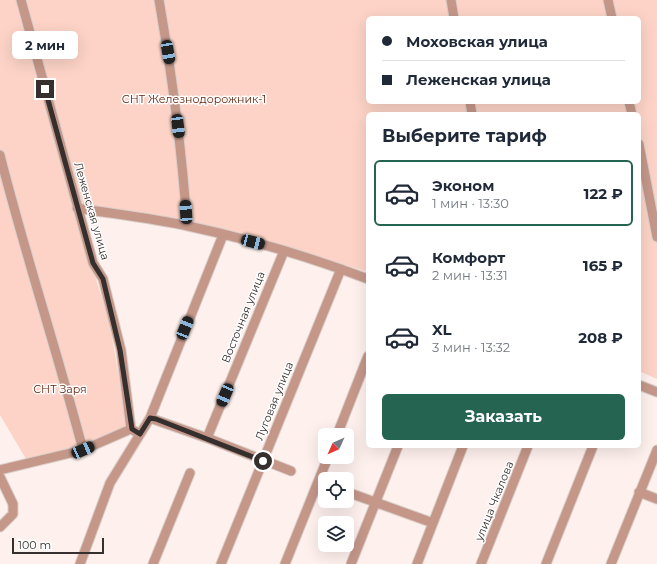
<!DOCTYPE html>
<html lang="ru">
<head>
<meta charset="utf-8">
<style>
	body { margin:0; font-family:Montserrat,sans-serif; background:#f6f6f7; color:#1f2937; height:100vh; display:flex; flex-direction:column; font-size:15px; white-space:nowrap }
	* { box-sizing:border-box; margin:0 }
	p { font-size:13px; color:#747a83 }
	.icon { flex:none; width:22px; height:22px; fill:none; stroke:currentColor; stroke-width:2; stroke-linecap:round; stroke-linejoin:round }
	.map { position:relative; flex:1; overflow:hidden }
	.panel { position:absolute; left:366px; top:112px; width:275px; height:336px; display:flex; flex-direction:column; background:#fff; border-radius:6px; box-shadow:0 4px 16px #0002 }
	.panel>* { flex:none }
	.top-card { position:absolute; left:366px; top:16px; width:275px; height:88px; border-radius:6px; box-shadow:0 4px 16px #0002; display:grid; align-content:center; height:88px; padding:0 16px; background:#fff }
	.needle { width:26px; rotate:225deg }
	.buttons { position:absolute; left:318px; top:428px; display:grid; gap:8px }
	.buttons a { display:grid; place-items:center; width:36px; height:36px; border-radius:6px; background:#fff; box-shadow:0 4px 16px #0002; font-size:20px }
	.scale { position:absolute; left:12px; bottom:10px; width:92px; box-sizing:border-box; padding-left:4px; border:2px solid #352f2d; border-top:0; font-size:11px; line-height:14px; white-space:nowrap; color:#352f2d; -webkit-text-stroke:3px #fff; paint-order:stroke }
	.end { position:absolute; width:18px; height:18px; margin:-9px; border:5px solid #352f2d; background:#fff; box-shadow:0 0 0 2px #fff }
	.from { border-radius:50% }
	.bubble { position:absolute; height:28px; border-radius:6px; background:#fff; box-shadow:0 4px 16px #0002; font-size:13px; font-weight:700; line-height:28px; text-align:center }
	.car { position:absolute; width:12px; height:24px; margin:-12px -6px; border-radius:5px; box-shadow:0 0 3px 1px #0007; background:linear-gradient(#222 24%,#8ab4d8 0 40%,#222 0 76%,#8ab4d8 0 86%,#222 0) }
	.top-card b { display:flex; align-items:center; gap:14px; height:38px; font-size:15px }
	.top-card b+b { border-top:1px solid #e0e1e3 }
	.top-card i { width:10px; height:10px; background:#1f2937 }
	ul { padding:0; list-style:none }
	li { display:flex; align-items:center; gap:12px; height:66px; margin:0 8px 6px; padding:0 8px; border:2px solid transparent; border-radius:6px }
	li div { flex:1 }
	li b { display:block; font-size:15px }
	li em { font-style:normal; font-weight:700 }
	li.selected { border-color:#246451 }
	li>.icon { width:36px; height:36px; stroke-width:1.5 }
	h2 { padding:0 16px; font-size:18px; line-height:48px }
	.cta { display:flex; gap:8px; margin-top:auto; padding:8px 16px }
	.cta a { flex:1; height:46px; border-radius:6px; background:#246451; color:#fff; font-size:16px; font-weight:700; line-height:46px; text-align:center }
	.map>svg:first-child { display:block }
</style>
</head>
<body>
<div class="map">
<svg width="657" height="564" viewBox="0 0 657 564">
	<rect width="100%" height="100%" fill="#fef1ed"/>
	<!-- green -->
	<path fill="#fcd3c6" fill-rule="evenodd" d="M 0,0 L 657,0 L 657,379 L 639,371 L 639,114 L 368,114 L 368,272 C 272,242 173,214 73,205 L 110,324 L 127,426 L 79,447 L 26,459 L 0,415 ZM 368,18 L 639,18 L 639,102 L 368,102 Z"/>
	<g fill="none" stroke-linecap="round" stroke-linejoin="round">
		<defs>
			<path id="minor" d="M 21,0 L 93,263 L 103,279 L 121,350 L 131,429 L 140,434
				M 159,0 C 172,75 182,150 187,226
				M 451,0 L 454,18
				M 608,0 L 612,18
				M 470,102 L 472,114
				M 629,102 L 632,114
				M 639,144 L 657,237
				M 0,155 C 25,254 57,351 83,450
				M 77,208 C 114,214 151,218 188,226 C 249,239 310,257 368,279
				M 639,385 L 657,392
				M 150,418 L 207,438 L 291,471
				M 337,435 L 368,356
				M 207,438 L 284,251
				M 0,470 L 83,450 L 131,429
				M 0,477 L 13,504 L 13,514 L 0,527
				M 347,492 L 433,523
				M 639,492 L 657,499
				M 80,564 L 110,483 L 150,418 L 223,235
				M 153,564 L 190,473
				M 221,564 L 341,269
				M 285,564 L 328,457
				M 351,564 L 398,446
				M 417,564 L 463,446
				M 481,564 L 528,446
				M 546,564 L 593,446
				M 611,564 L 657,450"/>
		</defs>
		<!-- minor casing -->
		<use href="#minor" stroke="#daceca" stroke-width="11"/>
		<!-- minor -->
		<use href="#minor" stroke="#c49789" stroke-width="9"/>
	</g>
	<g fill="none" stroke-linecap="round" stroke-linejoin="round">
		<!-- route -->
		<path stroke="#352f2d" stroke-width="5" d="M 45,89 L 93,263 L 103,279 L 120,350 L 132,429 L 140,434 L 150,418 L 156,419 L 263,461"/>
	</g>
	<g text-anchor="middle" stroke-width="3" stroke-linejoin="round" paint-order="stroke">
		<!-- park labels -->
		<g font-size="11" fill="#5f1e07" stroke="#fff">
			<text x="194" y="103">СНТ Железнодорожник-1</text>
			<text x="60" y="393">СНТ Заря</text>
		</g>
		<!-- street labels -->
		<g font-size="11" fill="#352f2d" stroke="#fff">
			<text transform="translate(92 211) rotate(74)" y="4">Леженская улица</text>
			<text transform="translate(243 317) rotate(-68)" y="4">Восточная улица</text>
			<text transform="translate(274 401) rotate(-68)" y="4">Луговая улица</text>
			<text transform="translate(494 501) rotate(-68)" y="4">улица Чкалова</text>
		</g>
	</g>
</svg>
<div class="buttons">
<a><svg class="needle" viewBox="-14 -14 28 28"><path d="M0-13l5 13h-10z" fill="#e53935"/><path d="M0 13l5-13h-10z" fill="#747a83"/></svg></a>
<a><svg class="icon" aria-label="locate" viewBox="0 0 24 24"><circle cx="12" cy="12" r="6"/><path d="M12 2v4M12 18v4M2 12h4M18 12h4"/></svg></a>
<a><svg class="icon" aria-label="layers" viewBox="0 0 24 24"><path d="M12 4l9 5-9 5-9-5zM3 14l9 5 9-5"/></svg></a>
</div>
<div class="scale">100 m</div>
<i class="end from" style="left:263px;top:461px"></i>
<i class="end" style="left:45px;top:89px"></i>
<div class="bubble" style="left:12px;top:31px;width:66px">2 мин</div>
<i class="car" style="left:168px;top:52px;rotate:170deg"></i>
<i class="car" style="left:178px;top:126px;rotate:173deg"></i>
<i class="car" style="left:186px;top:212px;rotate:356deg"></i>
<i class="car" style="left:253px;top:242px;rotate:105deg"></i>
<i class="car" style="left:185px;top:328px;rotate:22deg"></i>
<i class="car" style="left:225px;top:395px;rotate:203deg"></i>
<i class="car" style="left:83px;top:450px;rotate:66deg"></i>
<div class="top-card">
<b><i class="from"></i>Моховская улица</b>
<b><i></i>Леженская улица</b>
</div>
<section class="panel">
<h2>Выберите тариф</h2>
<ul>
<li class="selected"><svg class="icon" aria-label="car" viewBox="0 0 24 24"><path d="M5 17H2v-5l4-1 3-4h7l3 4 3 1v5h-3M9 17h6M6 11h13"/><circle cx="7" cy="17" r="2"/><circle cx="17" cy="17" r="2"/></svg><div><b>Эконом</b><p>1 мин · 13:30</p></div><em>122 ₽</em></li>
<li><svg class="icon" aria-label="car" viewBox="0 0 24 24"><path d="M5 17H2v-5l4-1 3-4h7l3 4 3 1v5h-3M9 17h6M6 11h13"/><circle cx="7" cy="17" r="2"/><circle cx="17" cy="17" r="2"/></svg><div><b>Комфорт</b><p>2 мин · 13:31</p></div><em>165 ₽</em></li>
<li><svg class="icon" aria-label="car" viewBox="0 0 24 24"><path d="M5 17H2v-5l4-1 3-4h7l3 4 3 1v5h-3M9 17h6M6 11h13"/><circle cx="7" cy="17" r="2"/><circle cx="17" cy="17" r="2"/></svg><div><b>XL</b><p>3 мин · 13:32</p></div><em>208 ₽</em></li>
</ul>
<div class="cta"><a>Заказать</a></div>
</section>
</div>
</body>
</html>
